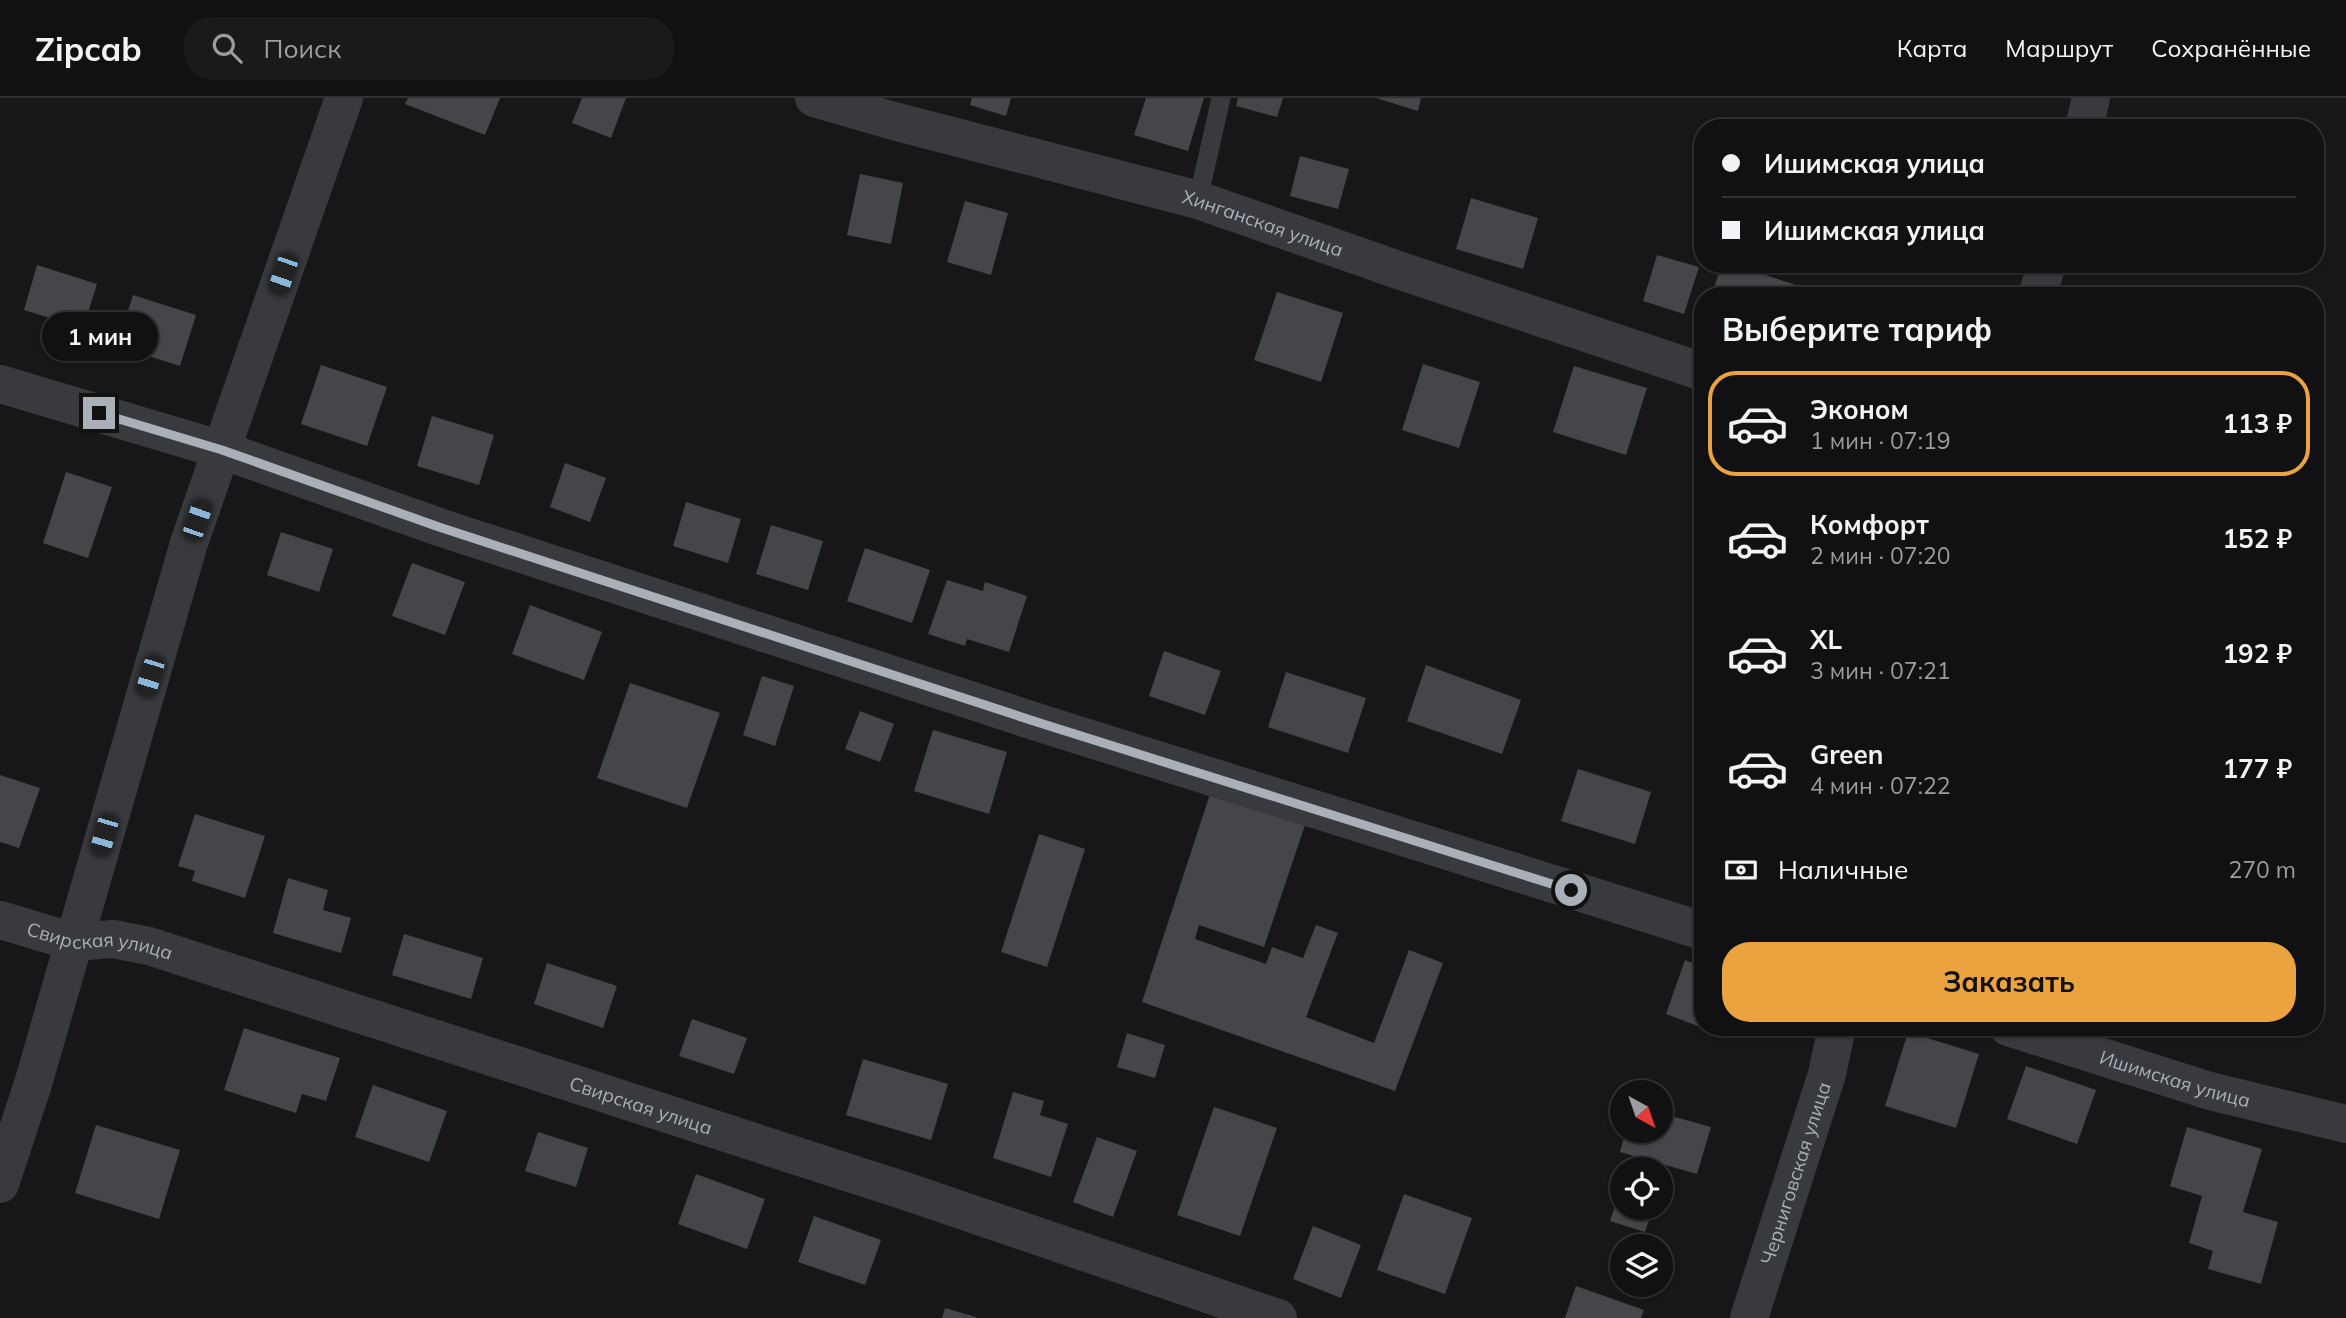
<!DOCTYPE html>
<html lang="ru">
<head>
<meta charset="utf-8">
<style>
	body { margin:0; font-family:Mulish,sans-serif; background:#1a1a1c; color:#f1f3f6; height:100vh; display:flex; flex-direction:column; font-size:26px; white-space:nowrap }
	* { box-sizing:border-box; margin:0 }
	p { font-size:23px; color:#9c9da0 }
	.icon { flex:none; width:38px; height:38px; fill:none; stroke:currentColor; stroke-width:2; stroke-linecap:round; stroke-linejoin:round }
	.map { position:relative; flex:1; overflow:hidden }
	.panel { position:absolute; left:1694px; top:189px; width:630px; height:749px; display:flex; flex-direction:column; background:#111113; border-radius:28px; box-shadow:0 2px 5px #0004,0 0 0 2px #303133 }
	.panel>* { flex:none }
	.hud { position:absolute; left:1694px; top:21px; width:630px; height:154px; border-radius:28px; box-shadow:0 2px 5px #0004,0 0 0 2px #303133; display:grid; align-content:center; height:154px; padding:0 28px; background:#111113 }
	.needle { width:46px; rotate:140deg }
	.controls { position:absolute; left:1610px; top:982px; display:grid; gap:14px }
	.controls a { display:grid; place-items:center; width:63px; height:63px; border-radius:50%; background:#111113; box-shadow:0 2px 5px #0004,0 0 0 2px #303133; font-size:35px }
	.end { position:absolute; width:32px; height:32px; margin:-16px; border:9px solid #aab0b8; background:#111; box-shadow:0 0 0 4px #111 }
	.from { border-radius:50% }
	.bubble { position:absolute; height:49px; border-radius:24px; background:#111113; box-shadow:0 2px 5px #0004,0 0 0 2px #303133; font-size:23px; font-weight:700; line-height:49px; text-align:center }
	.car { position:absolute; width:21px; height:42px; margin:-21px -10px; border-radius:9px; box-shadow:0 0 5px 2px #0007; background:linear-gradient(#222 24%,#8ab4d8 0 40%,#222 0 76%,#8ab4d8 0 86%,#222 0) }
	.hud b { display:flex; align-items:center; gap:24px; height:66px; font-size:26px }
	.hud b+b { border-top:2px solid #303133 }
	.hud i { width:18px; height:18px; background:#f1f3f6 }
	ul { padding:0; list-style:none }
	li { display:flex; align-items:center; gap:21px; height:105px; margin:0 14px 10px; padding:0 14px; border:4px solid transparent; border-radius:28px }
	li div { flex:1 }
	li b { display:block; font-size:26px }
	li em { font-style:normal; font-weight:700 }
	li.selected { border-color:#eaa33e }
	li>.icon { width:63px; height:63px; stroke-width:1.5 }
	h2 { padding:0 28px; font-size:32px; line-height:84px }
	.pay { display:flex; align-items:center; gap:18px; height:77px; padding:0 28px; font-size:26px }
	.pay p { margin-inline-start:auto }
	.cta { display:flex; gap:14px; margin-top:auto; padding:14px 28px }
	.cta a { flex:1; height:80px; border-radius:28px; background:#eaa33e; color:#111; font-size:28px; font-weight:700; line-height:80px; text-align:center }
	header { display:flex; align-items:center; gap:42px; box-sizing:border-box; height:98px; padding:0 35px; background:#111113; border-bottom:2px solid #303133 }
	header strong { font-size:33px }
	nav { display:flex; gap:38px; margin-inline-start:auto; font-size:24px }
	.search { width:490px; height:63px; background:#1a1a1c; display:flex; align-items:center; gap:18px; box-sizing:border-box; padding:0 24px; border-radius:28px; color:#9c9da0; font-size:26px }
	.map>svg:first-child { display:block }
</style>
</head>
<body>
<header>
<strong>Zipcab</strong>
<div class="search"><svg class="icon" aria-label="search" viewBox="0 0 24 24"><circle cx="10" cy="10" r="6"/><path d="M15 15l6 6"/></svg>Поиск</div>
<nav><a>Карта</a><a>Маршрут</a><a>Сохранённые</a></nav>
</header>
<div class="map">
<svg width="2346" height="1220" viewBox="0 0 2346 1220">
	<rect width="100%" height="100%" fill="#171719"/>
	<!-- building -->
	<path fill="#444649" d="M 408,0 L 500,0 L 485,37 L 405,6 Z
		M 582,0 L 626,0 L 611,40 L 572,25 Z
		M 972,0 L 1011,0 L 1006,18 L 970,7 Z
		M 1146,0 L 1204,0 L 1188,53 L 1134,37 Z
		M 1238,0 L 1283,0 L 1277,19 L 1236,8 Z
		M 1376,0 L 1421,0 L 1418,13 Z
		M 2197,21 L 2219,29 L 2219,30 L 2194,30 Z
		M 1300,58 L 1349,71 L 1338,111 L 1290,98 Z
		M 860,76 L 903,85 L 891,146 L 847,137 Z
		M 1471,100 L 1538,120 L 1523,171 L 1456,151 Z
		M 965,103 L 1008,115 L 991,177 L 947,164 Z
		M 1657,157 L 1699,169 L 1684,216 L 1643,203 Z
		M 1722,166 L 1732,166 L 1808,191 L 1806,198 L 1711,198 Z
		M 37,167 L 97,186 L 83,230 L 24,212 Z
		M 1277,194 L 1343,215 L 1321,284 L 1254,262 Z
		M 133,197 L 196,217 L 180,268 L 117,248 Z
		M 1423,266 L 1480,284 L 1459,350 L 1402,332 Z
		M 321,267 L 387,289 L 367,348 L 301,326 Z
		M 1574,268 L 1647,290 L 1626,357 L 1553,334 Z
		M 432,318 L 494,337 L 479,387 L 417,368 Z
		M 565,365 L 606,380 L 590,424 L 550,409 Z
		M 66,374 L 112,389 L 88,460 L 43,445 Z
		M 686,404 L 741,421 L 728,465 L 673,448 Z
		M 771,427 L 823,443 L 808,492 L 756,476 Z
		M 281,434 L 333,451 L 319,494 L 267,477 Z
		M 865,450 L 930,472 L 912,525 L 847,503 Z
		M 412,465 L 465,484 L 445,537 L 392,518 Z
		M 947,482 L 983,493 L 985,484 L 1027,498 L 1009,554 L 967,541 L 965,548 L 928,536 Z
		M 530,507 L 602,534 L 584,582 L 512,556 Z
		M 1164,553 L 1221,573 L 1205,617 L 1149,598 Z
		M 1426,567 L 1521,602 L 1502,656 L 1407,623 Z
		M 1286,574 L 1366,600 L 1348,655 L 1268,629 Z
		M 762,578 L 794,588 L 775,648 L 743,637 Z
		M 630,585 L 720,615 L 687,710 L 597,680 Z
		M 860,613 L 894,626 L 880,664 L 845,651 Z
		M 933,632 L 1007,654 L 989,716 L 914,693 Z
		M 1578,671 L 1651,694 L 1635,746 L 1561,723 Z
		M 0,677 L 40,690 L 19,750 L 0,744 Z
		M 1210,696 L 1305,727 L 1264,849 L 1199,827 L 1195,841 L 1266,866 L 1272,849 L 1303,860 L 1316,827 L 1338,835 L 1306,919 L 1374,945 L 1409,852 L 1443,865 L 1395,993 L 1142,904 Z
		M 195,716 L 265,738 L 245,800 L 192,783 L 195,773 L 178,768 Z
		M 1039,736 L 1085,751 L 1047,869 L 1001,854 Z
		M 288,780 L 328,792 L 323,812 L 351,820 L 341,855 L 273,835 Z
		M 404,836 L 483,860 L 471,901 L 392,877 Z
		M 1685,862 L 1703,869 L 1703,930 L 1666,916 Z
		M 547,865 L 617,888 L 603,930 L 534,906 Z
		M 692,921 L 747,940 L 734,976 L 679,958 Z
		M 1703,929 L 1736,929 L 1732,940 Z
		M 244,930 L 340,960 L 326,1003 L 302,996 L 296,1015 L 224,992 Z
		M 1908,934 L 1979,956 L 1956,1030 L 1885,1008 Z
		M 1127,935 L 1165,947 L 1155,980 L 1117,969 Z
		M 863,961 L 948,986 L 931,1042 L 846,1017 Z
		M 2026,968 L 2096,992 L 2077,1046 L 2007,1021 Z
		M 373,987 L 447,1013 L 429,1064 L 355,1039 Z
		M 1013,994 L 1044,1003 L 1040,1017 L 1068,1026 L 1051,1079 L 993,1060 Z
		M 1214,1009 L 1277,1030 L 1240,1138 L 1177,1117 Z
		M 1661,1015 L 1711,1029 L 1697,1076 L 1620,1054 L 1626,1032 L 1661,1032 Z
		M 96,1027 L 180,1052 L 159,1121 L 75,1095 Z
		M 2187,1029 L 2262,1051 L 2243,1114 L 2278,1124 L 2261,1186 L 2208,1171 L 2213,1153 L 2189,1145 L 2202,1098 L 2170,1088 Z
		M 538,1034 L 588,1050 L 576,1089 L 525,1073 Z
		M 1097,1039 L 1137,1053 L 1113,1119 L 1073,1104 Z
		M 696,1076 L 765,1101 L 747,1151 L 678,1126 Z
		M 1404,1096 L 1472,1120 L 1445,1196 L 1377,1172 Z
		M 1619,1097 L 1622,1098 L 1622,1110 L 1653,1110 L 1645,1134 L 1610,1123 Z
		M 814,1118 L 881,1142 L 865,1187 L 798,1164 Z
		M 1313,1128 L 1361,1147 L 1341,1200 L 1293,1181 Z
		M 1576,1188 L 1644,1212 L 1641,1220 L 1565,1220 Z
		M 945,1210 L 976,1219 L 976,1220 L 942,1220 Z"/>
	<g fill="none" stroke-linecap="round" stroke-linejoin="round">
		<!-- service -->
		<path stroke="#383a3e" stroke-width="19" d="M 1198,102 L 1221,0"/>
		<!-- minor -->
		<g stroke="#383a3e" stroke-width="38">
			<path id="s1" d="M 814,0 L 890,22 L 1198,102 L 1404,174 L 1703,274"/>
			<path d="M 2084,30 L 2091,0"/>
			<path d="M 2037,198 L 2047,166"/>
			<path d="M 0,286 L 222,352 L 439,429 L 1043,626 L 1703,833"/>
			<path id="s2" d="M 0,822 L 74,844 L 113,841 L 149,848 L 905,1093 L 1278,1220"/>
			<path id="s3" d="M 2008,929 L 2210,993 L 2346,1026"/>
			<path d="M 0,1086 L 33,986 L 189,445 L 344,0"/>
			<path id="s4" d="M 1749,1220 L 1827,976 L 1837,929"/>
		</g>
	</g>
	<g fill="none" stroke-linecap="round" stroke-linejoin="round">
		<!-- route -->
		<path stroke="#aab0b8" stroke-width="9" d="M 99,315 L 222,352 L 439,429 L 1043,626 L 1571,792"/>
	</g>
	<g text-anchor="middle" stroke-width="5" stroke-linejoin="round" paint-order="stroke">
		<!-- street labels -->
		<g font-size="19" fill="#aab0b8" stroke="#121214">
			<text dy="7" stroke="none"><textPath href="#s1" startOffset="466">Хинганская улица</textPath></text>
			<text dy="7" stroke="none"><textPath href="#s2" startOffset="103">Свирская улица</textPath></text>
			<text dy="7" stroke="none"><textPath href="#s3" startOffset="175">Ишимская улица</textPath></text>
			<text dy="7" stroke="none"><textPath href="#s2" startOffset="670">Свирская улица</textPath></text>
			<text dy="7" stroke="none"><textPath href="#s4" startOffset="152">Черниговская улица</textPath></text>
		</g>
	</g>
</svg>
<div class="controls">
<a><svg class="needle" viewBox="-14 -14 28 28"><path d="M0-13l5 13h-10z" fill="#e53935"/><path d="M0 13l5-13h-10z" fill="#9c9da0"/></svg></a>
<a><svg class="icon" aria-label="locate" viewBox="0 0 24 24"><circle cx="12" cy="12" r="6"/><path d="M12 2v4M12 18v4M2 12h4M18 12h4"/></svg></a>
<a><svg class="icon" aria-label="layers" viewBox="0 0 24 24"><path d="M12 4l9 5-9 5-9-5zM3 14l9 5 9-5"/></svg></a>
</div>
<i class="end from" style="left:1571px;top:792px"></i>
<i class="end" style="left:99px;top:315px"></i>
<div class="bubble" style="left:42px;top:214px;width:116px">1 мин</div>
<i class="car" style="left:283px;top:176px;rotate:199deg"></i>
<i class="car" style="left:197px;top:422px;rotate:19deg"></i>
<i class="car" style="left:150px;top:578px;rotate:197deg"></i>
<i class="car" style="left:104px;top:737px;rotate:196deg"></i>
<div class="hud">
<b><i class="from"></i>Ишимская улица</b>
<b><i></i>Ишимская улица</b>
</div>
<section class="panel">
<h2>Выберите тариф</h2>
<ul>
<li class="selected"><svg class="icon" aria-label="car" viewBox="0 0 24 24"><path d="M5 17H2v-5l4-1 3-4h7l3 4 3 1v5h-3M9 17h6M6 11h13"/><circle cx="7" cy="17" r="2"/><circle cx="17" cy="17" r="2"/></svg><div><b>Эконом</b><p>1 мин · 07:19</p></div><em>113 ₽</em></li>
<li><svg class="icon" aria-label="car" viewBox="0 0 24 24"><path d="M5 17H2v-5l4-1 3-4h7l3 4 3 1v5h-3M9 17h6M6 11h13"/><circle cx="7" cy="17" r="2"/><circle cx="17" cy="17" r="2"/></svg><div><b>Комфорт</b><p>2 мин · 07:20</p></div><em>152 ₽</em></li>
<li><svg class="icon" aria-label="car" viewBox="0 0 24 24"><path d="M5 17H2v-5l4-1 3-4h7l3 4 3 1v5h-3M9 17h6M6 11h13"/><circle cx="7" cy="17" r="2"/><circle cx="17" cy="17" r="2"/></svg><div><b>XL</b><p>3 мин · 07:21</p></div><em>192 ₽</em></li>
<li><svg class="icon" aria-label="car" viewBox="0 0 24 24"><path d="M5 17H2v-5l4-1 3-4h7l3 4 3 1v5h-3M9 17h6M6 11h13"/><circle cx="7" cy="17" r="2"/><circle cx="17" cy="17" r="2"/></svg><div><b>Green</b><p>4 мин · 07:22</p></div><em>177 ₽</em></li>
</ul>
<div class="pay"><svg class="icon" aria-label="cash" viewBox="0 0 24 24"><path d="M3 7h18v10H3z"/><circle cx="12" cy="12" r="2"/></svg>Наличные<p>270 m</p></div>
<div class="cta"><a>Заказать</a></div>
</section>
</div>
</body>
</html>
